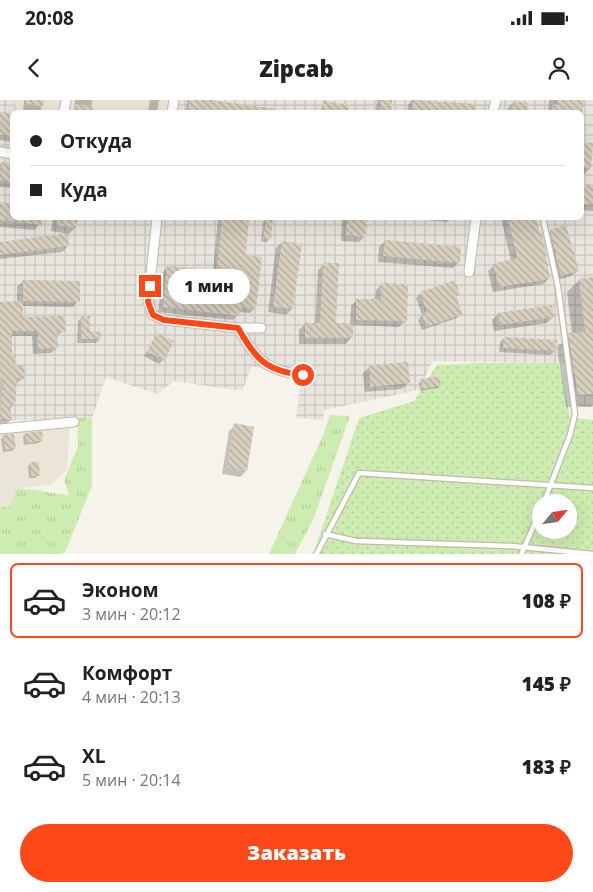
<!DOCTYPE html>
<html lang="ru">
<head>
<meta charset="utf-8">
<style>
	body { margin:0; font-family:"Open Sans",sans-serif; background:#f2f2f2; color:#222; height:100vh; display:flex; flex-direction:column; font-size:19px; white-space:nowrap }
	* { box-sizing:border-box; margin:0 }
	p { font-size:16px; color:#767676 }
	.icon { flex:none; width:28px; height:28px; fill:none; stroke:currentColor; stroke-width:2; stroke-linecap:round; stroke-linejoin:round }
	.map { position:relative; height:454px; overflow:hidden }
	.drawer { display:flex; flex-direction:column; background:#fff; flex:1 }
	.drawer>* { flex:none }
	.banner { position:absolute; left:10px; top:10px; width:574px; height:110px; border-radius:8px; box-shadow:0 5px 20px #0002; display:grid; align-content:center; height:110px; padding:0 20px; background:#fff }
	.needle { width:32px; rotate:61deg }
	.controls { position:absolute; left:532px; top:394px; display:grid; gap:10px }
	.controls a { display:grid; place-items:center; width:45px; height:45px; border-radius:50%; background:#fff; box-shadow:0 5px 20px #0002; font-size:25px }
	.end { position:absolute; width:22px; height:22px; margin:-11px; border:6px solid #ff4817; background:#fff; box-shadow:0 0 0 2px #fff }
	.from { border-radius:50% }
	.bubble { position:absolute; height:35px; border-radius:18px; background:#fff; box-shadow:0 5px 20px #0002; font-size:16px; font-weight:800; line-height:35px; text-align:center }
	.banner b { display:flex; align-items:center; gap:18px; height:48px; font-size:19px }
	.banner b+b { border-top:1px solid #e0e0e0 }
	.banner i { width:12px; height:12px; background:#222 }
	ul { padding:9px 0 0; list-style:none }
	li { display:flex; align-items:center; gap:15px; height:75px; margin:0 10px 8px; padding:0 10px; border:2px solid transparent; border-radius:8px }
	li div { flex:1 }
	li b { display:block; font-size:19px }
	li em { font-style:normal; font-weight:800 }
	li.selected { border-color:#ff4817 }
	li>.icon { width:45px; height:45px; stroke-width:1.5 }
	.action { display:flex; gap:10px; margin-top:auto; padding:10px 20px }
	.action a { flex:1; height:58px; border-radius:30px; background:#ff4817; color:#fff; font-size:20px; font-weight:800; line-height:58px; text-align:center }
	.status { display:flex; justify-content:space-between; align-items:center; height:35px; padding:0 25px; background:#fff; direction:ltr }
	.status svg { height:14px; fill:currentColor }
	header { display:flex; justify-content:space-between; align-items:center; height:65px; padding:0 20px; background:#fff; font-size:22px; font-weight:800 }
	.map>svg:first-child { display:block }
</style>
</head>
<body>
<div class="status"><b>20:08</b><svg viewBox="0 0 49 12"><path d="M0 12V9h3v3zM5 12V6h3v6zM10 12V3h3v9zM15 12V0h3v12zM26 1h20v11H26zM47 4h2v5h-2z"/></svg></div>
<header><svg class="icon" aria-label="back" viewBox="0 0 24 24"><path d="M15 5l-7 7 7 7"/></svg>Zipcab<svg class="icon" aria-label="person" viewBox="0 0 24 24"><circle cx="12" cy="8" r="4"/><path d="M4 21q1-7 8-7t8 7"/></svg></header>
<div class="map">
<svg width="593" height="455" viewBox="0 0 593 455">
	<defs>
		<pattern id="industrial-grid" width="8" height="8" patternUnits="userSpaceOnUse" patternTransform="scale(1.25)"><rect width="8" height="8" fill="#e8e4de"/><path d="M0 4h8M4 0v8" fill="none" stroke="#c8c5bf"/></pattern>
		<pattern id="grass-tufts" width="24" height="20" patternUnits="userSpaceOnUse" patternTransform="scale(1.25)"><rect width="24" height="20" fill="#cdecb1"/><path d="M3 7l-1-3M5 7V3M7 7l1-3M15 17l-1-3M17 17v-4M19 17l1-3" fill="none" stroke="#b2cc99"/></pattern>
		<pattern id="garden-dots" width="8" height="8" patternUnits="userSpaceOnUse" patternTransform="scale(1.25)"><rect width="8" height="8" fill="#cdecb1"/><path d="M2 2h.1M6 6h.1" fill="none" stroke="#b2cc99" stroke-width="1.8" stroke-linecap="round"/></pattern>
		<pattern id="building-back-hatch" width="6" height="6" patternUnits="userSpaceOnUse" patternTransform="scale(1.25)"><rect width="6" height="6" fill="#d8cfbe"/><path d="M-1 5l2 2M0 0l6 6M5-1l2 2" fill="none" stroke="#b1aa9b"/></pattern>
	</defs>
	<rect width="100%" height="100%" fill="#f6f3ea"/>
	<!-- residential -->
	<path fill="#eae5d7" d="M 15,0 L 168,0 L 166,12 L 35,12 L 16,10 Z
		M 0,326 L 70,326 L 67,369 L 52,384 L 16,389 L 9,408 L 0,406 Z"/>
	<!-- industrial -->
	<path fill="url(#industrial-grid)" d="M 0,0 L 15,0 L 16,10 L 35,12 L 12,12 L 12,118 L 581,118 L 581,12 L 166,12 L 168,0 L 593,0 L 593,307 L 573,305 L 566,263 L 433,261 L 418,290 L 324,310 L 323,320 L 296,318 L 301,279 L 252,266 L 242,291 L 174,281 L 157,294 L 106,277 L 92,318 L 0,321 L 2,276 L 0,276 Z"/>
	<!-- grass -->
	<path fill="url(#grass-tufts)" d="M 330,315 L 350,316 L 313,420 L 295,454 L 269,454 L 323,335 Z
		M 77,318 L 92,318 L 92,386 L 66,450 L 62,454 L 0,455 L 0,406 L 9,408 L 16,389 C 30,387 52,394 69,395 L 64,380 L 78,346 Z"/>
	<!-- garden -->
	<path fill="url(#garden-dots)" fill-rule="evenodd" d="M 478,263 L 559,263 L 570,317 L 593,320 L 593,454 L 313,455 L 359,318 L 414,301 L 437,265 ZM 541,402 L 569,402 L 569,430 L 541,430 Z"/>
	<!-- shadow -->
	<path fill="#0003" d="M 24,0 L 42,0 L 41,12 L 23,12 Z
		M 75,0 L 92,0 L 91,12 L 74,12 Z
		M 150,0 L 159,0 L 157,12 L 148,12 Z
		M 187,0 L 209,0 L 209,2 L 296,12 L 186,12 Z
		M 377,0 L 391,0 L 389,12 L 376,12 Z
		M 412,0 L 475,5 L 474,12 L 407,12 L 408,5 Z
		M 549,0 L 583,0 L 582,30 L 581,12 L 548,12 Z
		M 323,3 L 348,6 L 347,12 L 320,12 Z
		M 513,3 L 527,4 L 526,12 L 507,12 L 507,9 Z
		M 0,13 L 12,14 L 12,42 L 0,40 Z
		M 581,43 L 590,68 L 584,74 L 581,74 Z
		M 0,64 L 12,65 L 12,88 L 0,87 Z
		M 581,85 L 593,86 L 593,111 L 581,110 Z
		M 0,104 L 12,105 L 12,118 L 41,118 L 40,124 L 34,130 L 0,127 Z
		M 53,118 L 77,118 L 75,128 L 69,134 L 51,131 Z
		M 218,118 L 248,118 L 244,156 L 255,208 L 250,213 L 239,212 L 233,220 L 158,212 L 163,172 L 168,167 L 213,172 Z
		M 342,118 L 366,118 L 365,136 L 359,142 L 341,141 Z
		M 409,118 L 452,118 L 447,122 Z
		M 501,118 L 535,118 L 549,178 L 543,184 L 493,192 L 488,171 L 494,165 L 511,161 Z
		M 266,120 L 269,139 L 267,142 L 261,141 L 263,122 Z
		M 550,131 L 577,171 L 571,176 L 555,181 L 544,137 Z
		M 385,141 L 459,162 L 453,168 L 378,162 L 379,147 Z
		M 282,142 L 292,209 L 286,215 L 268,212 L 276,148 Z
		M 0,143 L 68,146 L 62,152 L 0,159 Z
		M 324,164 L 334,224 L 350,224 L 351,206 L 357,200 L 375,200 L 376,190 L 382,184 L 405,221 L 399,227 L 351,225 L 351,238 L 346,244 L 299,244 L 299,230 L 305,224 L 315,224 L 318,170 Z
		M 593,178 L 593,305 L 591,307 L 566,307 L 557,247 L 572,234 L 567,192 L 579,180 Z
		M 23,181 L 78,201 L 73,207 L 22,206 L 22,218 L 65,230 L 56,236 L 56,248 L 51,253 L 33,254 L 32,236 L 11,236 L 11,255 L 14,266 L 23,278 L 16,284 L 14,304 L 10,309 L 11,320 L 5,325 L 0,325 L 0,203 L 17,202 L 17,187 Z
		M 421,193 L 459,194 L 456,197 L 461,214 L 457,218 L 422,230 L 418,220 L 422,215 L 416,198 Z
		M 498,214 L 553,217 L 547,223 L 494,231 L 492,220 Z
		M 82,217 L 89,233 L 100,239 L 96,243 L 77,243 L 78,221 Z
		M 157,235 L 164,259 L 159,264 L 144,256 Z
		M 504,238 L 555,251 L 550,255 L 499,252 L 500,242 Z
		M 369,267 L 408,283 L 402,289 L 365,292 L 363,273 Z
		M 422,280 L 440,286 L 437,288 L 420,291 L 419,283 Z
		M 235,325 L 246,371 L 240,377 L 222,374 L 229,331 Z
		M 25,334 L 42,340 L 39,343 L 24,345 L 23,337 Z
		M 4,336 L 15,348 L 12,351 L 3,352 L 1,339 Z
		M 31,363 L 38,375 L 36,378 L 29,378 L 28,366 Z"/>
	<!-- building -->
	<path fill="url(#building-back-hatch)" d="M 25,0 L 44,0 L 43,6 L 25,4 Z
		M 189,0 L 210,0 L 275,9 L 275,12 L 188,12 Z
		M 381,0 L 392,0 L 391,12 L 380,12 Z
		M 413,0 L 476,4 L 475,12 L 412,12 Z
		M 558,0 L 585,0 L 582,12 L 552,12 L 553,4 L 558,5 Z
		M 323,1 L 349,5 L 348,12 L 322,12 Z
		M 513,1 L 528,3 L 527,12 L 512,12 Z
		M 76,4 L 93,6 L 92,12 L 75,12 Z
		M 0,12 L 12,13 L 12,36 L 0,35 Z
		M 581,42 L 593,43 L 591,68 L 581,68 Z
		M 1,62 L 12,63 L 12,82 L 0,80 Z
		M 581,84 L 593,85 L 593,105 L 581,104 Z
		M 0,102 L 12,104 L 12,118 L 42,118 L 42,125 L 0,120 Z
		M 58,118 L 78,118 L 76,128 L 56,125 Z
		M 222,118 L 249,118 L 246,155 L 262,157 L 256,209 L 241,207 L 240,216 L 163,207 L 167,166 L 217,171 Z
		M 266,118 L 273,119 L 271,139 L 263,139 Z
		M 347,118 L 367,118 L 366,137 L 346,135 Z
		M 508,118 L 536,118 L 540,133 L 542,132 L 550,179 L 499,187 L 493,164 L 517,158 Z
		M 566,125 L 579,171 L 561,176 L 550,130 Z
		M 68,133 L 69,146 L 0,155 L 0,142 Z
		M 385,140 L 461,147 L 460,163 L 383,156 Z
		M 282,141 L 302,144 L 293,209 L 273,207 Z
		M 323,163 L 339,163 L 336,223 L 353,223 L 353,238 L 305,238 L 305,223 L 320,223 Z
		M 593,177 L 593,294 L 578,295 L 568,233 L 585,232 L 579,179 Z
		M 23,180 L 80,181 L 80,202 L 23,201 Z
		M 455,180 L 460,194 L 456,196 L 463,214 L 426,227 L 422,214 L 427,212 L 420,192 Z
		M 381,183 L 408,184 L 407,221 L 356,220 L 356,199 L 381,199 Z
		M 23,201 L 23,217 L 65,216 L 66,231 L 57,231 L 58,248 L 38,249 L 38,231 L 12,231 L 12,254 L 16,255 L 15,265 L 25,266 L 24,279 L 17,278 L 15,305 L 10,306 L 12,320 L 0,319 L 3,277 L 0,277 L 0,202 Z
		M 552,205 L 554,217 L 500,225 L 498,213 Z
		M 81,216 L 90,216 L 90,231 L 101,232 L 101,239 L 81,239 Z
		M 156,233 L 174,241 L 165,260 L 147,252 Z
		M 504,237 L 557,240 L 556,251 L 503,248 Z
		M 408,262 L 410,283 L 370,287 L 369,265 Z
		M 439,276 L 441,286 L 423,289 L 421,279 Z
		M 234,323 L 254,327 L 247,371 L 227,368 Z
		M 42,331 L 43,340 L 27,343 L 25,333 Z
		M 14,334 L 16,348 L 5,350 L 3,335 Z
		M 31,362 L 39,362 L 40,376 L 31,376 Z"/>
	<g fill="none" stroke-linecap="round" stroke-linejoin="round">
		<defs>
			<path id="lane" d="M 543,118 L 558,187 L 575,314 L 570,335 L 544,402
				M 325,434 L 356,441 L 512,446 L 593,454
				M 316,455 L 359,373 L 593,388
				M 521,455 L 541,409"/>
			<path id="street" d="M 64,12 L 66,0
				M 172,12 L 174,0
				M 493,12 L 496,0
				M 0,52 L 12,54
				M 157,118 L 148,202 L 153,215 L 164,220 L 238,228 L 261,228
				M 469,172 L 476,118
				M 238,228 C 256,259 265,271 303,275
				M 0,329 L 74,322"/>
		</defs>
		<!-- lane casing -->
		<use href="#lane" stroke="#c2bbab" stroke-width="7"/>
		<!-- street casing -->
		<use href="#street" stroke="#c2bbab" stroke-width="11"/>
		<!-- lane -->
		<use href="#lane" stroke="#fff" stroke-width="4.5"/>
		<!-- street -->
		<use href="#street" stroke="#fff" stroke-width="9"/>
	</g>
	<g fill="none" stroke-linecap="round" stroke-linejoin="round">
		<!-- route -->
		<path stroke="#ff4817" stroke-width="6" d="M 150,186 L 148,202 L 153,215 L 164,220 L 238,228 C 256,259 265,271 303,275"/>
	</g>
</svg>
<div class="controls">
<a><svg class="needle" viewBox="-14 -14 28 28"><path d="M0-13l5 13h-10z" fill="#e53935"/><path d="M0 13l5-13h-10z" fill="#767676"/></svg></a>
</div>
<i class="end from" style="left:303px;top:275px"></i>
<i class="end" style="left:150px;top:186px"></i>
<div class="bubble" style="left:168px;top:169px;width:82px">1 мин</div>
<div class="banner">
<b><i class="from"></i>Откуда</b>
<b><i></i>Куда</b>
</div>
</div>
<section class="drawer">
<ul>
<li class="selected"><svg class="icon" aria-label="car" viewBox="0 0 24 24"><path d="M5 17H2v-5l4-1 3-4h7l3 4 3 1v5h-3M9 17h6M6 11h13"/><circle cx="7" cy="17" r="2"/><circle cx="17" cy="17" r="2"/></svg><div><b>Эконом</b><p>3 мин · 20:12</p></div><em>108 ₽</em></li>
<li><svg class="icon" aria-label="car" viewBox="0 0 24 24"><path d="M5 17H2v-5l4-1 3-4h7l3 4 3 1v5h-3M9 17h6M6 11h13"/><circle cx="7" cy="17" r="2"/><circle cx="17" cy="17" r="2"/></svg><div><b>Комфорт</b><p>4 мин · 20:13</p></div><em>145 ₽</em></li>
<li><svg class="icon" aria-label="car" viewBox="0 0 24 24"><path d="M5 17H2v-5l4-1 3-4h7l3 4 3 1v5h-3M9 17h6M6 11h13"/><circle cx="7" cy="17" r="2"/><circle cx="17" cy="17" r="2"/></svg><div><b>XL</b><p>5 мин · 20:14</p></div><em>183 ₽</em></li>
</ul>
<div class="action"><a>Заказать</a></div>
</section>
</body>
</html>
